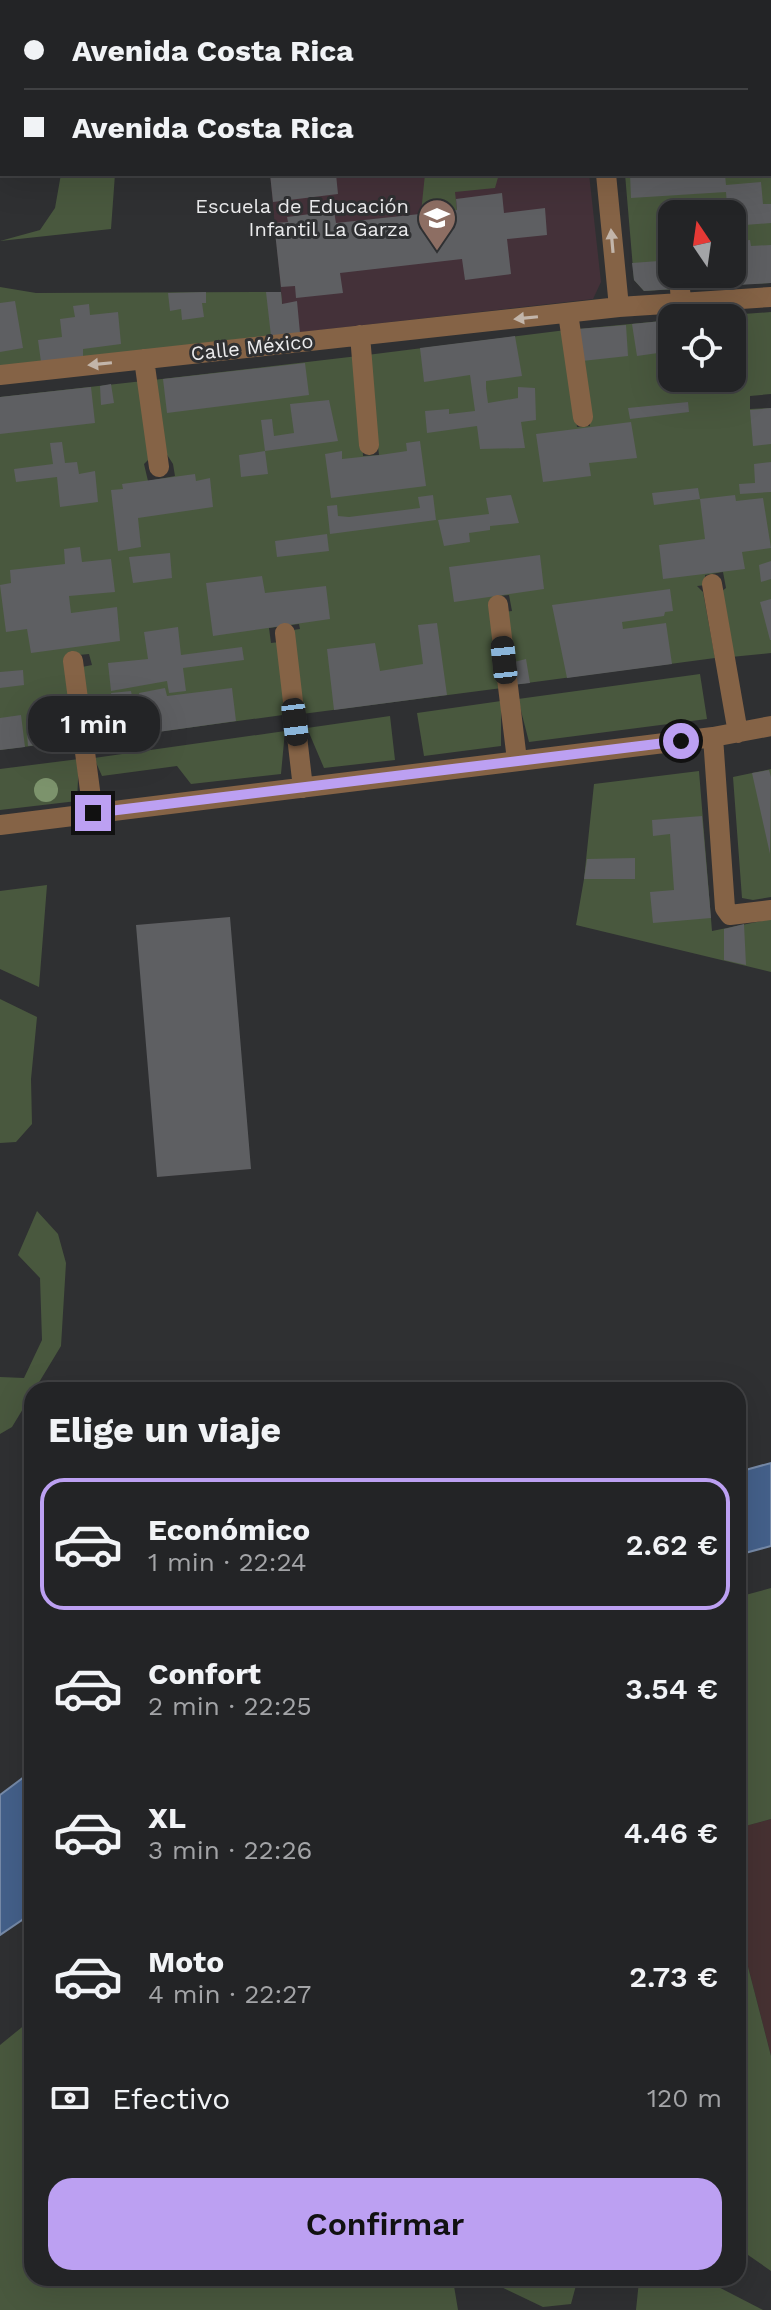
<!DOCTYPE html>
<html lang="es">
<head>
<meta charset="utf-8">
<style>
	body { margin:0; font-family:"Work Sans",sans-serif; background:#2b2c2e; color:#f1f3f6; height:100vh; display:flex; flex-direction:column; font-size:30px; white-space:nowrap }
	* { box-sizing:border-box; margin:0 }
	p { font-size:26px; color:#a3a4a7 }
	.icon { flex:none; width:44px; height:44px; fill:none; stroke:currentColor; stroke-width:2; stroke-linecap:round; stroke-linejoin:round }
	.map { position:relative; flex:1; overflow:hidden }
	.panel { position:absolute; left:24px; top:1382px; width:722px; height:904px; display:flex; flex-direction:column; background:#232426; border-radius:24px; box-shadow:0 8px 32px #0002,0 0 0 2px #404143 }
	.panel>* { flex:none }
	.hud { position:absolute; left:0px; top:0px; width:772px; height:176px; box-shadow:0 8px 32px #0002,0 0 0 2px #404143; display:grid; align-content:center; height:176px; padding:0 24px; background:#232426 }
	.needle { width:52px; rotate:347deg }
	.tools { position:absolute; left:658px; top:200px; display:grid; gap:16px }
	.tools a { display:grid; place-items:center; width:88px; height:88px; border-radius:16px; background:#232426; box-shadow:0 8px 32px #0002,0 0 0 2px #404143; font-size:40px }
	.end { position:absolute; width:36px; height:36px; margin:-18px; border:10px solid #bca0f2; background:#111; box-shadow:0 0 0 4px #111 }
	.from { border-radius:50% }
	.bubble { position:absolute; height:56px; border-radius:24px; background:#232426; box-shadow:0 8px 32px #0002,0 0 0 2px #404143; font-size:26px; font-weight:600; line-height:56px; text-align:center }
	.car { position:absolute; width:24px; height:48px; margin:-24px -12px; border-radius:10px; box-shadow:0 0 6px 2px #0007; background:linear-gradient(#222 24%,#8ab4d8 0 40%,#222 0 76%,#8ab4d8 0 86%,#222 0) }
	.hud b { display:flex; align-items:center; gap:28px; height:76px; font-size:30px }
	.hud b+b { border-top:2px solid #404143 }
	.hud i { width:20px; height:20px; background:#f1f3f6 }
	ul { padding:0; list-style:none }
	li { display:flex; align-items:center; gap:24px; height:132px; margin:0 16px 12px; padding:0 8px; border:4px solid transparent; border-radius:24px }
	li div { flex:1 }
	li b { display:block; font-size:30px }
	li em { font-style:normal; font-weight:600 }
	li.selected { border-color:#bca0f2 }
	li>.icon { width:72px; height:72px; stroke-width:1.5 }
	h2 { padding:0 24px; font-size:36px; line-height:96px }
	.pay { display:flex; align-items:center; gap:20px; height:88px; padding:0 24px; font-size:30px }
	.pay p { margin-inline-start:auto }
	.button { display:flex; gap:16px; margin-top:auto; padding:16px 24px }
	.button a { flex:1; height:92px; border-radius:24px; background:#bca0f2; color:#111; font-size:32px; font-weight:600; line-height:92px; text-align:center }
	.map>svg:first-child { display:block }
</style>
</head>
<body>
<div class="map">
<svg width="771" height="2310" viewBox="0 0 771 2310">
	<rect width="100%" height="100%" fill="#2f3032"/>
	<!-- industrial -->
	<path fill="#463132" d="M 771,1819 L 771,2056 L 738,1928 L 738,1828 Z"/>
	<!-- education -->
	<path fill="#443139" d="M 270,174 L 589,174 L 601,282 L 593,299 L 285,334 Z"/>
	<!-- green -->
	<path fill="#49583e" d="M 771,66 L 771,283 L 686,287 L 685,274 L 732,274 L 732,214 L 671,211 L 672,274 L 676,289 L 644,291 L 634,280 L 625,174 L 770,174 Z
		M 61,174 L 115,174 L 111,229 L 0,241 L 40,230 L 55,208 Z
		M 425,174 L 499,174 L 495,188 L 455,192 L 457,210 L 421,213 Z
		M 0,287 L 36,293 L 281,292 L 285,334 L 0,367 Z
		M 771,312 L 771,394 L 750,396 L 750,409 L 771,408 L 771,653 L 731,657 L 722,591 L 726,588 L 723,572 L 705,575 L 706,585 L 697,586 L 703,592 L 715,658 L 512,685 L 504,612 L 512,611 L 509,595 L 499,596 L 502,688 L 302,714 L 293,630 L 300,629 L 299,624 L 269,628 L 271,643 L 279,642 L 290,714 L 91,741 L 82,667 L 92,665 L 89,654 L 68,656 L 78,740 L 0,750 L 0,397 L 143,381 L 154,454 L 144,464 L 148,481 L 175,476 L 173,464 L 164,450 L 153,380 L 358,356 L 363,456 L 379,455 L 367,355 L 566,330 L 577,427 L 590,426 L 578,329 L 672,320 L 672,378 L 732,378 L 732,318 L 687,318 Z
		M 700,674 L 707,719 L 529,742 L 518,699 Z
		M 501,701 L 501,746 L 424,756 L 417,713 Z
		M 390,716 L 395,760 L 324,768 L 307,728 Z
		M 285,731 L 281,774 L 191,784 L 177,766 L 102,776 L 94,758 Z
		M 79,759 L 77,801 L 0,810 L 0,769 Z
		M 771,769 L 771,897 L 753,900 L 742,898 L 733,777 Z
		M 699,771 L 712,931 L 771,919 L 771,972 L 576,925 L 584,879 L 594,784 Z
		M 47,885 L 39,987 L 0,969 L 0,891 Z
		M 0,999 L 37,1017 L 31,1079 L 32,1124 L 16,1142 L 0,1143 Z
		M 37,1211 L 58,1234 L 66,1263 L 61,1346 L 12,1427 L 0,1434 L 0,1377 L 24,1378 L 42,1340 L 40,1278 L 18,1255 Z
		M 771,1588 L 771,1819 L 738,1828 L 738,1597 Z
		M 738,1928 L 771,2056 L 771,2271 L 738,2248 Z
		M 32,2019 L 32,2278 L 578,2278 L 571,2304 L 543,2307 L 495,2284 L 454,2286 L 458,2310 L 0,2310 L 0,2045 Z
		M 647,2278 L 701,2278 L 763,2310 L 636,2310 L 639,2281 Z"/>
	<!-- water -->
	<path fill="#44608a" stroke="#768aa8" stroke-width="2" d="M 771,1463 L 771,1546 L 738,1555 L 738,1472 Z
		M 32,1771 L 32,1906 L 22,1920 L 0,1935 L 0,1795 Z"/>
	<!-- building -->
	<path fill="#5e5f62" d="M 270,174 L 336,174 L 338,194 L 273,202 Z
		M 630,174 L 725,174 L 726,185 L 761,182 L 763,204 L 771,204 L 771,223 L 732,226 L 732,214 L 723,214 L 722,207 L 727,207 L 726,192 L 631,198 Z
		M 502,193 L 504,213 L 545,208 L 547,235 L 507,239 L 511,274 L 465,280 L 462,259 L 340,273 L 343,293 L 296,298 L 295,286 L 281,287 L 274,223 L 288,222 L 287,217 L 334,211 L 336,223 L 457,210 L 456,199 Z
		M 750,240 L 751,246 L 771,245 L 771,283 L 719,286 L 718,274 L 732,274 L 734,241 Z
		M 672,260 L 676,289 L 644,291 L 634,280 L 632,263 Z
		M 206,292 L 206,303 L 202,303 L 204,317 L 182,320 L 181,309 L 170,311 L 168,293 Z
		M 266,292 L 281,292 L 282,304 L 297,301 L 300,333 L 271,336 Z
		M 15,301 L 23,348 L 0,352 L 0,303 Z
		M 89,304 L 90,315 L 118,312 L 121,344 L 83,349 L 83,357 L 41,362 L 38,340 L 62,337 L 60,319 L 75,317 L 73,306 Z
		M 672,320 L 672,351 L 637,356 L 632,324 Z
		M 626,325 L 628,356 L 582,361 L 578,329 Z
		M 515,336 L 522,376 L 486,381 L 486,388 L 488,403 L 518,398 L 518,387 L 535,388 L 536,420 L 521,422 L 525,448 L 480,449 L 477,426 L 427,433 L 425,411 L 449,409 L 449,414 L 475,411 L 470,375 L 424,382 L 420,348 Z
		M 305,363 L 309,395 L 167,413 L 163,379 Z
		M 111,384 L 114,403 L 101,405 L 100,386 Z
		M 91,387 L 95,423 L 0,434 L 0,397 Z
		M 329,400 L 338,441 L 265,451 L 261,420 L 272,419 L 274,436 L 294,433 L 290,404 Z
		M 688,402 L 689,412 L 630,419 L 628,408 Z
		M 771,408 L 771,444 L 753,446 L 750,410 Z
		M 631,422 L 637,458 L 589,463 L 591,476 L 543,482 L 536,434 Z
		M 420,441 L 426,486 L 331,498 L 325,454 L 342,451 L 342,459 L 380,455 L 407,451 L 406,443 Z
		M 62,442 L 65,463 L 77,462 L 79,474 L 95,471 L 98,502 L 60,507 L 57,477 L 16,482 L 14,469 L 53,464 L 50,443 Z
		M 265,451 L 268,474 L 241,477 L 239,455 Z
		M 771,462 L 771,492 L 740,494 L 739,484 L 755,483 L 754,464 Z
		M 195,474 L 196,481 L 210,478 L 213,507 L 138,518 L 141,547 L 118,551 L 111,490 L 123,489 L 122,484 Z
		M 698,488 L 700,499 L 654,505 L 652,493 Z
		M 433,495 L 436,520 L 330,534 L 327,506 L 337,505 L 338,516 L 349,517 L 420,508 L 418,497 Z
		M 511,495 L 519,523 L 490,526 L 490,530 L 469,533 L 470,542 L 444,546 L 438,520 L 489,514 L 486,498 Z
		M 735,495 L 736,501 L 763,498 L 771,548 L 742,552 L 745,569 L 663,579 L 659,545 L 705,539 L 700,499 Z
		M 327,534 L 329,551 L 277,557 L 275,541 Z
		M 80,547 L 82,562 L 111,559 L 115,592 L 69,596 L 71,613 L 117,607 L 120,641 L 31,653 L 27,629 L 6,632 L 0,585 L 11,583 L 10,570 L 65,564 L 64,549 Z
		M 170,553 L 172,578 L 133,583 L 129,557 Z
		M 540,555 L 544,589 L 454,602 L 449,567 Z
		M 771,561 L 771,579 L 761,582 L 759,565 Z
		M 262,576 L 265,593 L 326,586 L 330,619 L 213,636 L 206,583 Z
		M 670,589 L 673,611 L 665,612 L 664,616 L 622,622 L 623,629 L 666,623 L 672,664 L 567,678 L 552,605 Z
		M 771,599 L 771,640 L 770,640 L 760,602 Z
		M 437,623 L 447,695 L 334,710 L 327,649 L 375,643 L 380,671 L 423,664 L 418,625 Z
		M 178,627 L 181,655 L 242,647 L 244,660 L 183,668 L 186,691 L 169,693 L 167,681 L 111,691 L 108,663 L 148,659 L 144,632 Z
		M 526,659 L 530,683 L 512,685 L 510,663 Z
		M 23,670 L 24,685 L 0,688 L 0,672 Z
		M 165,688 L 167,696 L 232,688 L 236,721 L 144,734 L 139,693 Z
		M 131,691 L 133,701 L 113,704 L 111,693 Z
		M 21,715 L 25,747 L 0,750 L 0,718 Z
		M 45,732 L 47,744 L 28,746 L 27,734 Z
		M 769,770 L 771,777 L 770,854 L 752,773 Z
		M 702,816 L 711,918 L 653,923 L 650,892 L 674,890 L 670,834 L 653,836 L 652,820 Z
		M 635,858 L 635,879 L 584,879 L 587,859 Z
		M 230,917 L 251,1169 L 157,1177 L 136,925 Z
		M 744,924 L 746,965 L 724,960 L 724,929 Z"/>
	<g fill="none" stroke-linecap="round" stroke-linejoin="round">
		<!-- street -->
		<path stroke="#856346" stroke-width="20" d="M 591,0 L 591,2
			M 770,0 L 771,7
			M 606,174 L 619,307
			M 679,274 L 681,303
			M 568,313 L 583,417
			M 360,335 L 369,445
			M 144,359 L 159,467
			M 0,375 L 619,307 L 771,297
			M 712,584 L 738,733
			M 498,605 L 517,760
			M 285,633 L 303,788
			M 73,661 L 93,813
			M 713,737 L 725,908 L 730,915 L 771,910
			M 0,825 L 713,737 L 771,726"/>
	</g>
	<!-- trees -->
	<circle fill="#7c936c" cx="46" cy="790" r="12"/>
	<!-- one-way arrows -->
	<defs><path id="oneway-solid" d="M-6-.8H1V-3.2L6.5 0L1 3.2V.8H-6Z" transform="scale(2)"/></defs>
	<g fill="#c2b5aa">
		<use href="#oneway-solid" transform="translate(612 241) rotate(-95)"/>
		<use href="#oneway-solid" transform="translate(526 318) rotate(174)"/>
		<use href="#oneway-solid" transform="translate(100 364) rotate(174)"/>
	</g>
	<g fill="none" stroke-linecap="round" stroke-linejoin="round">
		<!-- route -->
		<path stroke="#bca0f2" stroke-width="10" d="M 93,813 L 681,741"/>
	</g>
	<!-- icons -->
	<defs>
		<symbol id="school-pin" viewBox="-11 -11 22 30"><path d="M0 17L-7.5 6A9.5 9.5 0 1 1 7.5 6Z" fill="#8d6e63" stroke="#2f3032"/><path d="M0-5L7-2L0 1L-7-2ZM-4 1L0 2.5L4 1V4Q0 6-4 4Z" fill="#fff"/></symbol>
	</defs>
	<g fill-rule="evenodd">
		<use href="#school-pin" x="415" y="196" width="44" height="60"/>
	</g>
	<g text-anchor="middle" stroke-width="6" stroke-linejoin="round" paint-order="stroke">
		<!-- poi labels -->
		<g font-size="20" fill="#ebebed" stroke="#2f3032" text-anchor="end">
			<text x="409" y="213">Escuela de Educación<tspan x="409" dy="23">Infantil La Garza</tspan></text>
		</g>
		<!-- street labels -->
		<g font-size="20" fill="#ebebed" stroke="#2f3032">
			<text transform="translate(252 347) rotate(-6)" y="7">Calle México</text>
		</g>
	</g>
</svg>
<div class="tools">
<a><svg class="needle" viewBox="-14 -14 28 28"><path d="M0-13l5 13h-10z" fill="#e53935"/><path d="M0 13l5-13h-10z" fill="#a3a4a7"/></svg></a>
<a><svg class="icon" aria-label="locate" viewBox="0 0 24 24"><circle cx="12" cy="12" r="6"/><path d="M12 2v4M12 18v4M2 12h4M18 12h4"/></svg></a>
</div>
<i class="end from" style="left:681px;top:741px"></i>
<i class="end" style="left:93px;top:813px"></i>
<div class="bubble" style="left:28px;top:696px;width:132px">1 min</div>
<i class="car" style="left:504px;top:660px;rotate:354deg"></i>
<i class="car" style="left:295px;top:722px;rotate:173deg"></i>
<div class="hud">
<b><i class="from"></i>Avenida Costa Rica</b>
<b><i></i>Avenida Costa Rica</b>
</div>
<section class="panel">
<h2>Elige un viaje</h2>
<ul>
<li class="selected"><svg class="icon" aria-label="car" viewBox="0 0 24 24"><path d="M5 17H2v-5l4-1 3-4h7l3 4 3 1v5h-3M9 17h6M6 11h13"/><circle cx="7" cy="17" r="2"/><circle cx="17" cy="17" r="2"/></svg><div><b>Económico</b><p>1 min · 22:24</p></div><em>2.62 €</em></li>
<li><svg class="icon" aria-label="car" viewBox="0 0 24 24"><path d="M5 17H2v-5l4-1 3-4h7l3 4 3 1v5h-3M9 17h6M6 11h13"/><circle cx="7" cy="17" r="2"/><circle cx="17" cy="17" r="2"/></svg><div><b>Confort</b><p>2 min · 22:25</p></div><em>3.54 €</em></li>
<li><svg class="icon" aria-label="car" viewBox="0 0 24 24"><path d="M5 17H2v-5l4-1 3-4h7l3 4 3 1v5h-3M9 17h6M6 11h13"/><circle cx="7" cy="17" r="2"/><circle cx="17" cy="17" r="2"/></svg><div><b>XL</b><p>3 min · 22:26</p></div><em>4.46 €</em></li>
<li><svg class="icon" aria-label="car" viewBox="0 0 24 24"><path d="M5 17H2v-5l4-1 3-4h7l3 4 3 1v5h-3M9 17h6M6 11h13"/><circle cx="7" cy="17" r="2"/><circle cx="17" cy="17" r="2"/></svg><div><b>Moto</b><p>4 min · 22:27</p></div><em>2.73 €</em></li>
</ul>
<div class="pay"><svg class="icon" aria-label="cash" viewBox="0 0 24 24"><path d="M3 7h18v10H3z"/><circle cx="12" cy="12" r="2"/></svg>Efectivo<p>120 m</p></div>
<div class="button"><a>Confirmar</a></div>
</section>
</div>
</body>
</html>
